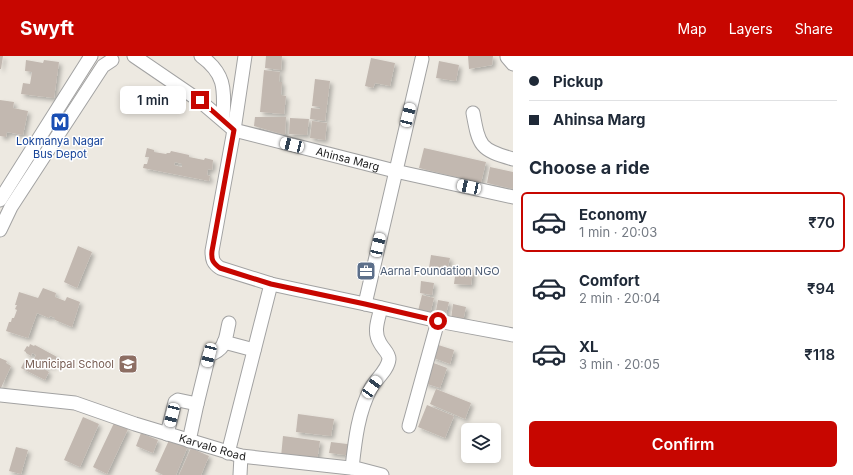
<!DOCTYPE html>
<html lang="en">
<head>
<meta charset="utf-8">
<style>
	body { margin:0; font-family:Inter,sans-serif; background:#f6f6f7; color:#1f2937; height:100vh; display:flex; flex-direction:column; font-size:15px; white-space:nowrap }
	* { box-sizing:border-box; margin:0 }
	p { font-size:13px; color:#747a83 }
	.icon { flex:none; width:22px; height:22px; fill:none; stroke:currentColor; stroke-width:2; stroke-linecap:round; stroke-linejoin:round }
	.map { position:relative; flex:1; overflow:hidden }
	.panel { display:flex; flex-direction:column; background:#fff; width:340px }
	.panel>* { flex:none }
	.hud { display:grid; align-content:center; height:88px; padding:0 16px; background:#fff }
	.controls { position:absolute; left:461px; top:367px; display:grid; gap:8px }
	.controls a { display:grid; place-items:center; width:40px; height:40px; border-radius:6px; background:#fff; box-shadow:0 2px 6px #0003; font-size:20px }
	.end { position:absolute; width:18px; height:18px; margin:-9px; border:5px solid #c70600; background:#fff; box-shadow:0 0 0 2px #fff }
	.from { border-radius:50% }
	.bubble { position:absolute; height:28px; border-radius:6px; background:#fff; box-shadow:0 2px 6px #0003; font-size:13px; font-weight:600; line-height:28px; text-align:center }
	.car { position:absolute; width:12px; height:24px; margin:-12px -6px; border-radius:5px; box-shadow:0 0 3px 1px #0007; background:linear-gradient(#fff 24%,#345 0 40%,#fff 0 76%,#345 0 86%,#fff 0) }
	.hud b { display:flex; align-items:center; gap:14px; height:38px; font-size:15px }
	.hud b+b { border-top:1px solid #e0e1e3 }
	.hud i { width:10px; height:10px; background:#1f2937 }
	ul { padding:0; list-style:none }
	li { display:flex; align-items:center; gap:12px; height:60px; margin:0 8px 6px; padding:0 8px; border:2px solid transparent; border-radius:6px }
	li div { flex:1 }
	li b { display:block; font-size:15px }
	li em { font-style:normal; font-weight:600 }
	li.current { border-color:#c70600 }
	li>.icon { width:36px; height:36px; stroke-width:1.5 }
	h2 { padding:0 16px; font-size:18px; line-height:48px }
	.primary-button { display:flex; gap:8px; margin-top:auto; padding:8px 16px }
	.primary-button a { flex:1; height:46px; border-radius:6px; background:#c70600; color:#fff; font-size:16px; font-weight:600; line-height:46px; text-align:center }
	header { display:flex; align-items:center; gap:24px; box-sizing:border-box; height:56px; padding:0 20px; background:#c70600; color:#fff }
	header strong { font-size:19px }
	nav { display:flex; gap:22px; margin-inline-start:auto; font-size:14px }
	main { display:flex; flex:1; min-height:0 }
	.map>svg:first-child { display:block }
</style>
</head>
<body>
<header>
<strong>Swyft</strong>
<nav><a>Map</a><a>Layers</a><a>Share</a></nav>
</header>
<main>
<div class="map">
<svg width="513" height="419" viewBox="0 0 513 419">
	<defs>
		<filter id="shadow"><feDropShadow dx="3" dy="3" stdDeviation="2" flood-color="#0004"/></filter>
	</defs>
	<rect width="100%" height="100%" fill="#ede9e1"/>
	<!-- building -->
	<path fill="#c2b8b0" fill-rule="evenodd" filter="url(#shadow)" d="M 0,0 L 3,0 L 1,13 L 0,13 Z
		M 266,0 L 282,0 L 281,14 L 265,12 Z
		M 468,0 L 493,0 L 492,9 L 469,13 Z
		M 371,2 L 395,7 L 390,30 L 375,27 L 373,32 L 365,30 Z
		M 26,4 L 43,7 L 44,4 L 59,6 L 54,42 L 21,38 L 23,27 L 30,28 L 32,16 L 25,15 Z
		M 439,5 L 459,9 L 456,25 L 436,22 Z
		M 264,14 L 280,16 L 279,26 L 282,26 L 281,39 L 286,40 L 284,58 L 260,56 Z
		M 315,23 L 330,25 L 325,65 L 310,63 L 311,52 L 320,53 L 320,51 L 312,50 Z
		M 0,44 L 14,46 L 13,52 L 28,55 L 23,79 L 7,76 L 6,81 L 0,80 Z
		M 255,61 L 286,61 L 285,79 L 254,70 Z
		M 290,62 L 309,63 L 307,79 L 289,78 Z
		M 312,65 L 327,67 L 325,84 L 310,82 Z
		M 147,92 L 154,94 L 154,96 L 166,98 L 167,97 L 170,97 L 171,95 L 189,99 L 189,101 L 204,104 L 205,102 L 213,104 L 212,114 L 208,113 L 207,119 L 210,120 L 209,125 L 143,112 L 144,108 L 147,108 L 149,101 L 145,101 ZM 175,106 L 182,108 L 182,111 L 174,109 Z
		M 424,92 L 486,106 L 481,127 L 419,112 Z
		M 490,111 L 513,116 L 513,133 L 487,127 Z
		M 78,190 L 92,196 L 77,232 L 64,226 Z
		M 431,199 L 450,202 L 447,215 L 429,212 Z
		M 456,213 L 473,214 L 471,229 L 454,228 Z
		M 421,225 L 434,227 L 432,239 L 420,237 Z
		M 43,232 L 56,237 L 55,241 L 65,245 L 67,241 L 80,246 L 72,271 L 55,264 L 55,262 L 50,260 L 49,262 L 37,257 L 28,282 L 6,275 L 9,266 L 11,266 L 12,262 L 14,262 L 17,254 L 15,253 L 17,249 L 15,249 L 19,236 L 38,242 Z
		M 422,239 L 434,242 L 430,258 L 418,255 Z
		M 438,244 L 449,246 L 445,262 L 435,260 Z
		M 453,248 L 466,251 L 463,265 L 451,263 Z
		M 30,288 L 34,290 L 35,289 L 57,301 L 52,311 L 46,308 L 44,313 L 49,316 L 45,324 L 21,312 L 25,304 L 32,307 L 36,299 L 32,297 L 31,300 L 26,297 L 26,296 L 24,295 L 27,290 L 29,291 Z
		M 435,288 L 454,294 L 450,308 L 431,301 Z
		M 0,302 L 7,305 L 6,307 L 11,310 L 0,334 Z
		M 431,306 L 447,312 L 440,332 L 424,327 Z
		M 436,333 L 471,347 L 465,363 L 430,348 Z
		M 427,349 L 454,360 L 445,382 L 418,371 Z
		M 298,358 L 334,363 L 331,380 L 296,376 Z
		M 83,361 L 99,368 L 80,411 L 64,404 Z
		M 114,367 L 128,373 L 107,418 L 93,411 Z
		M 141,377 L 158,384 L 153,397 L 136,390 Z
		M 283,380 L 320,385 L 317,405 L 281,401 Z
		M 170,382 L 188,390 L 176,419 L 163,419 L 155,415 Z
		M 331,386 L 355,389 L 353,400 L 329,397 Z
		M 16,391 L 28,394 L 21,418 L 9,415 Z
		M 191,392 L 209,400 L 201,419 L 179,419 Z"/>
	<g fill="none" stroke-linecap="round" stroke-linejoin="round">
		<defs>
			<g id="minor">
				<path id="s1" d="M 134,0 L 200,45 L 234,74 L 395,115 L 513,141"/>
				<path d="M 201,0 C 227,19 224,35 223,64"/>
				<path d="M 245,0 L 234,74 L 212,195 C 212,204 213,207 220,212 L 271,228 L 294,233 L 365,248 L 438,265 L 513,279"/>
				<path d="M 507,1 L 513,8"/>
				<path d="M 473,57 C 479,90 480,94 513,103"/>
				<path d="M 0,144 L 91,0"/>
				<path d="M 0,174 L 11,151 L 103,10 L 112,4"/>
				<path d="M 365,248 L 422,3"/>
				<path d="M 224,286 L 254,294"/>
				<path id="s2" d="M 0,339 L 75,347 L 135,368 L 241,400 L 359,413 L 382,419"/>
				<path d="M 409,370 L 438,265"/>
				<path d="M 167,378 L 175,346 L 178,344 L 197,348 L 209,299 C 227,293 225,283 229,267"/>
				<path d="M 189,385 L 197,348"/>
				<path d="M 228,397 L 271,228"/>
				<path d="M 352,412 C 355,385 358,356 371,332 C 376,323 388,314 389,303 C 389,297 383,293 380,287 C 373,276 378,264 381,252"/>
				<path d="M 240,419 L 241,400"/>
			</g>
		</defs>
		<!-- minor casing -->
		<use href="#minor" stroke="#a2a2a2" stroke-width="15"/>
		<!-- minor -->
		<use href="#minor" stroke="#fff" stroke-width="13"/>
	</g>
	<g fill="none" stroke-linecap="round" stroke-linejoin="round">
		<!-- route -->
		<path stroke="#c70600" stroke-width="5" d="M 200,44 L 234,74 L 212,195 C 211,204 213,207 220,212 L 271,228 L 365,248 L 438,265"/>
	</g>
	<!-- icons -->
	<defs>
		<symbol id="metro-square" viewBox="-11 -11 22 22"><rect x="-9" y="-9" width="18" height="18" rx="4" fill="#1a4fb4" stroke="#fff"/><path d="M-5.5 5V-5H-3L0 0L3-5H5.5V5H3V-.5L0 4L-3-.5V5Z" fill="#fff"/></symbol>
		<symbol id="office-square" viewBox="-11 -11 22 22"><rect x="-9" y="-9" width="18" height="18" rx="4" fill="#5c6f8a" stroke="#fff"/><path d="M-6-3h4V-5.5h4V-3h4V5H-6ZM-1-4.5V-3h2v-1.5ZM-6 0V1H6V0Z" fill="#fff"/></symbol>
		<symbol id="school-square" viewBox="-11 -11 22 22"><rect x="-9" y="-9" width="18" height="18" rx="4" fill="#8d6e63" stroke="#fff"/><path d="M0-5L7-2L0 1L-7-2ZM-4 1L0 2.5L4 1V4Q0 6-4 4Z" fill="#fff"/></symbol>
	</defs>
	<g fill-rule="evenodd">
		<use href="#metro-square" x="49" y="55" width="22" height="22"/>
		<use href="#office-square" x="355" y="204" width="22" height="22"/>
		<use href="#school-square" x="117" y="297" width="22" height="22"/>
	</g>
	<g text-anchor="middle" stroke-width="3" stroke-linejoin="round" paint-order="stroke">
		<!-- transit labels -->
		<g font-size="11" fill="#164399" stroke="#fff">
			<text x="60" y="89">Lokmanya Nagar<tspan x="60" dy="13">Bus Depot</tspan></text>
		</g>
		<!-- street labels -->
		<g font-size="11" fill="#1b1b1b" stroke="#fff">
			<text dy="4" stroke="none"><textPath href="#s1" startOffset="242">Ahinsa Marg</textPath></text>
			<text dy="4" stroke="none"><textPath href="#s2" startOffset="220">Karvalo Road</textPath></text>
		</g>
		<!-- service labels -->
		<g font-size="11" fill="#4e5e75" stroke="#fff" text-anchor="start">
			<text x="380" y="219">Aarna Foundation NGO</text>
		</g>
		<!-- education labels -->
		<g font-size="11" fill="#785e54" stroke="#fff" text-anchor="end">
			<text x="114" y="312">Municipal School</text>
		</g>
	</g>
</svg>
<div class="controls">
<a><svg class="icon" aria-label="layers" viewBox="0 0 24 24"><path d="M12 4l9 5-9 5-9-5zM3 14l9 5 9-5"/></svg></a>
</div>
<i class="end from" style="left:438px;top:265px"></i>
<i class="end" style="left:200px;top:44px"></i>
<div class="bubble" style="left:120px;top:30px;width:66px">1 min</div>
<i class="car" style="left:408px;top:59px;rotate:14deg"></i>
<i class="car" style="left:292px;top:89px;rotate:284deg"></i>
<i class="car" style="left:469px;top:131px;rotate:282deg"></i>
<i class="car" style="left:378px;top:189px;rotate:13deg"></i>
<i class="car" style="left:209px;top:299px;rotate:194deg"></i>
<i class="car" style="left:372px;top:331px;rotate:36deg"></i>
<i class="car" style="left:172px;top:359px;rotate:194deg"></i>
</div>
<section class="panel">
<div class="hud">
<b><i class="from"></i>Pickup</b>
<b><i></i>Ahinsa Marg</b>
</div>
<h2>Choose a ride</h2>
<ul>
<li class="current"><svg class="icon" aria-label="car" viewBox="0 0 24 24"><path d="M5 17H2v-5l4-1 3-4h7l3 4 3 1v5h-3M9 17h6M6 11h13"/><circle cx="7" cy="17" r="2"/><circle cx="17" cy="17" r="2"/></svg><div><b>Economy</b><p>1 min · 20:03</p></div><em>₹70</em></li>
<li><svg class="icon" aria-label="car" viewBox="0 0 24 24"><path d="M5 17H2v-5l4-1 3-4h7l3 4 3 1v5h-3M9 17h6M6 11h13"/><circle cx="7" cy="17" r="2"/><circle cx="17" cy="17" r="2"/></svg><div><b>Comfort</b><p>2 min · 20:04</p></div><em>₹94</em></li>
<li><svg class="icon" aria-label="car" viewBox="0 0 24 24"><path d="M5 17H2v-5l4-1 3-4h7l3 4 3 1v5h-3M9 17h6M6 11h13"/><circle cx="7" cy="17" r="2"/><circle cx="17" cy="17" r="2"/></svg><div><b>XL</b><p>3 min · 20:05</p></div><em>₹118</em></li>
</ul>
<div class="primary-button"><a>Confirm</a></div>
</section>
</main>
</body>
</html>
